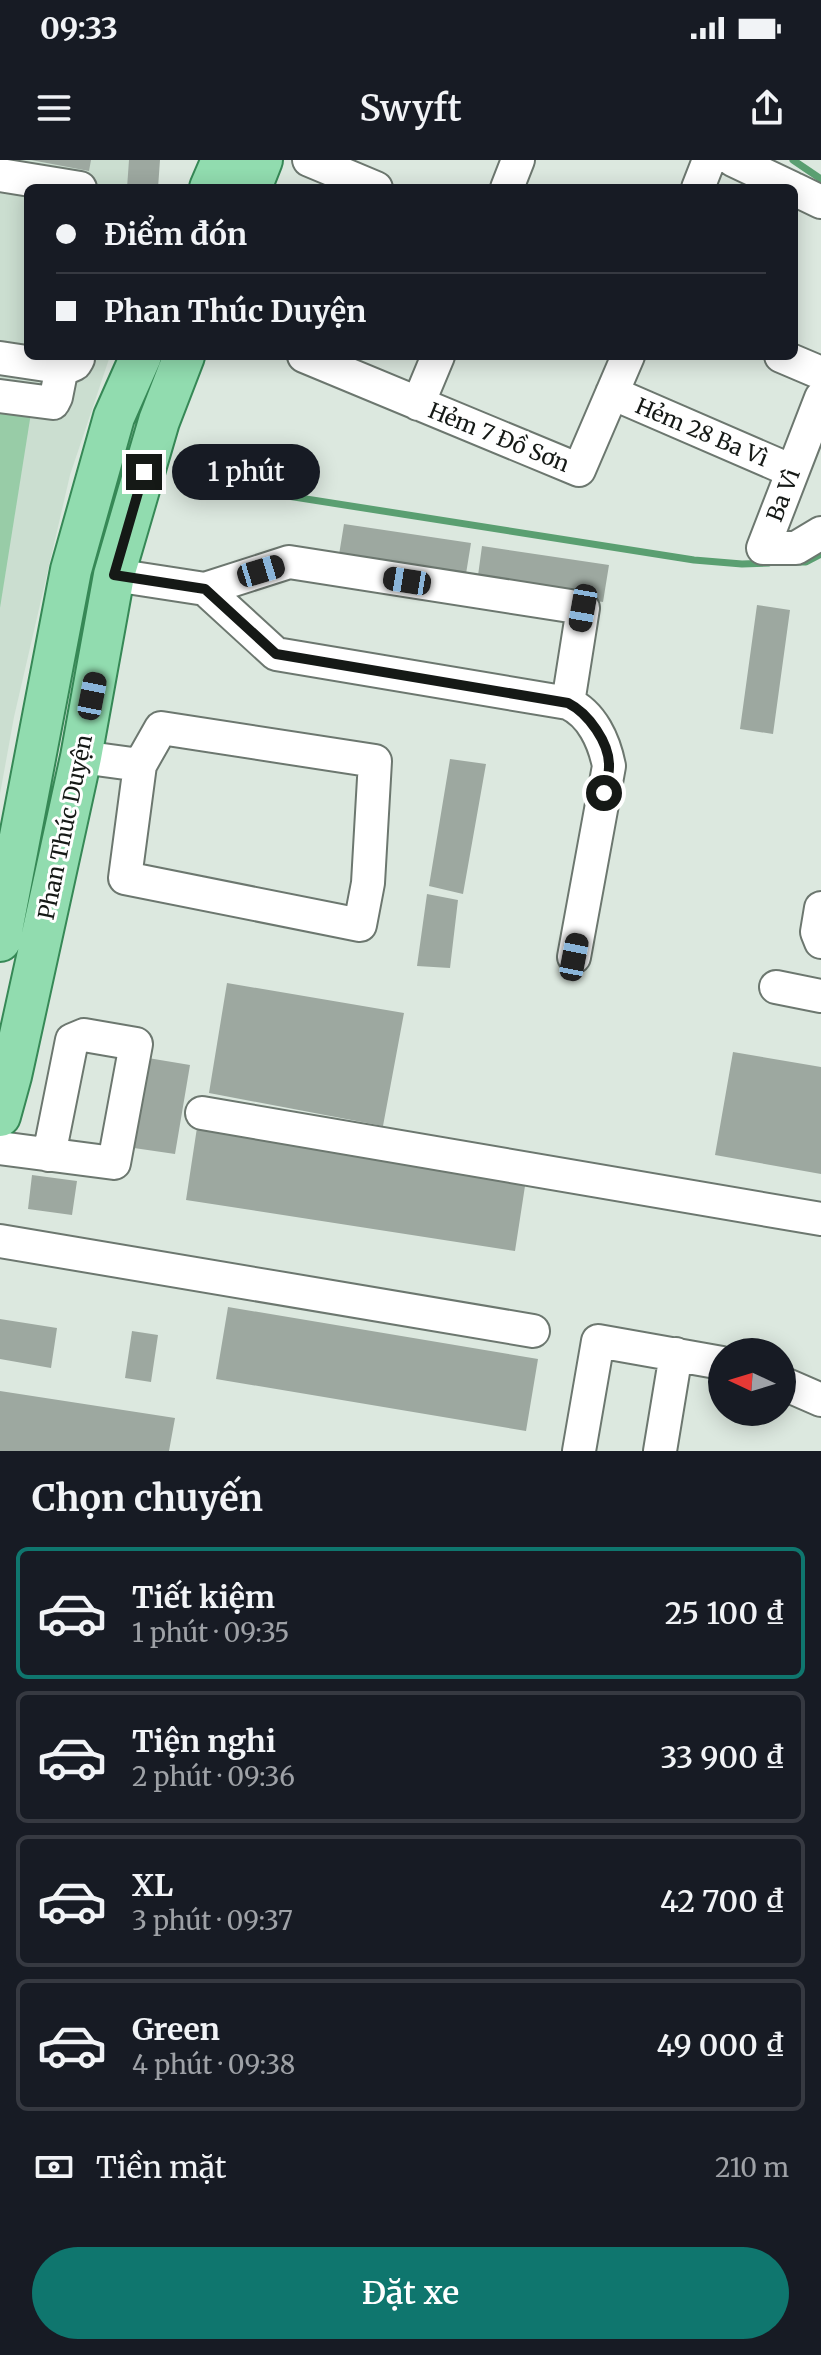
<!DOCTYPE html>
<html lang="vi">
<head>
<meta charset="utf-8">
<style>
	body { margin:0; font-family:Merriweather,serif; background:#242831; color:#f1f3f6; height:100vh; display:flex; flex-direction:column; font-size:30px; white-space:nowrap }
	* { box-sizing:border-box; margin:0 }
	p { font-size:26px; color:#9ea1a6 }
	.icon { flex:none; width:44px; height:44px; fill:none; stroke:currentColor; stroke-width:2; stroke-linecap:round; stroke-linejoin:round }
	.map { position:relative; height:1291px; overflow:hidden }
	.drawer { display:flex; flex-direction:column; background:#171b24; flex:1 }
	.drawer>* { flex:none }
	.banner { position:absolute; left:24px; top:24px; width:774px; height:176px; border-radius:12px; box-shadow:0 4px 20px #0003; display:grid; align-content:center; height:176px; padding:0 32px; background:#171b24 }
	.needle { width:52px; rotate:274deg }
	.controls { position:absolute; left:708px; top:1178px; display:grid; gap:16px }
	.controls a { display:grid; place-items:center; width:88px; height:88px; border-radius:50%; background:#171b24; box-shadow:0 4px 20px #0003; font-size:40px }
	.end { position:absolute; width:36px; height:36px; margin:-18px; border:10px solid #151916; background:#fff; box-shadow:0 0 0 4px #fff }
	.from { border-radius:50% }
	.bubble { position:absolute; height:56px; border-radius:28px; background:#171b24; box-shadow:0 4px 20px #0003; font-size:26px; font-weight:600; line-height:56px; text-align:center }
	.car { position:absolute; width:24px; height:48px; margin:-24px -12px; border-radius:10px; box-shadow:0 0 6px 2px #0007; background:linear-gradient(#222 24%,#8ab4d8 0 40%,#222 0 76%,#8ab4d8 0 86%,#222 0) }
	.banner b { display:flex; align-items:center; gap:28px; height:76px; font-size:30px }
	.banner b+b { border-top:2px solid #363941 }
	.banner i { width:20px; height:20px; background:#f1f3f6 }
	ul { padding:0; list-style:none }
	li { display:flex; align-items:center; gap:24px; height:132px; margin:0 16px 12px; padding:0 16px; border:4px solid #363941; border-radius:12px }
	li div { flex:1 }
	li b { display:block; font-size:30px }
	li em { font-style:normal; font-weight:600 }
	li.active { border-color:#0f766e }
	li>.icon { width:72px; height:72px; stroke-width:1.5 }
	h2 { padding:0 32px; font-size:36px; line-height:96px }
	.pay { display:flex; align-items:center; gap:20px; height:88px; padding:0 32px; font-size:30px }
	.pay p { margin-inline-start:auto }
	.action { display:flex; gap:16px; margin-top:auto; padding:16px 32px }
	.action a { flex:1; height:92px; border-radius:48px; background:#0f766e; color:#fff; font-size:32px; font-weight:600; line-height:92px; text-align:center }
	.status { display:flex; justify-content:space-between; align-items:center; height:56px; padding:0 40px; background:#171b24; direction:ltr }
	.status svg { height:22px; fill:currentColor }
	header { display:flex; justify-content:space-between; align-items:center; height:104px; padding:0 32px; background:#171b24; font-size:36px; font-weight:600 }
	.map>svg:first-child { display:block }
</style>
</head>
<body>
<div class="status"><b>09:33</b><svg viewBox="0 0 49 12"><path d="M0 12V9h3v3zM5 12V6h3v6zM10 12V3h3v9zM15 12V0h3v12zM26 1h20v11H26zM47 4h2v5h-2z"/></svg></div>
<header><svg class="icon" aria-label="menu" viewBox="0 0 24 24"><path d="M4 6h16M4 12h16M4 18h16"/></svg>Swyft<svg class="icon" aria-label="share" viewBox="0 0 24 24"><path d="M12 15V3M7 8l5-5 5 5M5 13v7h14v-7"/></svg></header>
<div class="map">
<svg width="821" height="1291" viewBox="0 0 821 1291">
	<rect width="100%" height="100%" fill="#dce8df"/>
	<!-- built -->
	<path fill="#cbded0" d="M 0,0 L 149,0 L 146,28 L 28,28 L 28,196 L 110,196 L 70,315 L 14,557 L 0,634 Z"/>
	<!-- green -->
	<path fill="#98cca7" d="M 0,248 L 31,253 L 0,448 Z"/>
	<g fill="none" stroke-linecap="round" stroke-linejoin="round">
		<!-- stream -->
		<path stroke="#5a9f71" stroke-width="7" d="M 793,0 L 821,19
			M 243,329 L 694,400 L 742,404 L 769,403
			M 797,402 L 806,402 L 821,394"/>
	</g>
	<!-- building -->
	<path fill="#9da8a0" d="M 31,0 L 91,0 L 89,11 Z
		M 129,0 L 160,0 L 158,28 L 127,28 Z
		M 344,364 L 471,383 L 465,420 L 338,401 Z
		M 482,386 L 609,405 L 603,442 L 477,423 Z
		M 757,445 L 790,450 L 773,574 L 740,569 Z
		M 450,599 L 486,604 L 463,734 L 429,726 Z
		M 427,734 L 458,740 L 450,808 L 417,806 Z
		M 227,823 L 404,853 L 383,966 L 209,933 Z
		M 733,892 L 821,907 L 821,1014 L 715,995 Z
		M 148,898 L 190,905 L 175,994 L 134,988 L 139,958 L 132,957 Z
		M 198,961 L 527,1013 L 515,1091 L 186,1040 Z
		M 32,1015 L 77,1021 L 72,1055 L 28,1049 Z
		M 228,1147 L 538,1199 L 526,1271 L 216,1219 Z
		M 0,1159 L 57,1168 L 51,1208 L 0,1199 Z
		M 132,1171 L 158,1175 L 151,1222 L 125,1218 Z
		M 0,1231 L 175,1258 L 169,1291 L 0,1291 Z"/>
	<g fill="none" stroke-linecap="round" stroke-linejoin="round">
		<defs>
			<path id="minor" d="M 309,0 L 376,28
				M 733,0 L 792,28
				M 0,15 L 80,28
				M 507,28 L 518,0
				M 698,28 L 709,0
				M 794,29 L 821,42
				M 304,196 L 579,310 L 628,196
				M 781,196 L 821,213
				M 0,198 L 66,208 L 75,204 L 78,199
				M 612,233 L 792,311
				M 0,236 L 53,243 L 56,237 L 62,207
				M 821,238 L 763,388 L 796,388 L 821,373
				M 418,244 L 438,196
				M 114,415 L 205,429 L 289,402 L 583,448 L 568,543
				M 205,429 L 276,494 L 568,543 C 592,554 604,581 609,606 L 574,797
				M 161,568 L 375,601 L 368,723 L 360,765 L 125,718 L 140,605 Z
				M 81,597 L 140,605
				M 821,748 L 817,772 L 821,782
				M 776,827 L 821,836
				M 202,953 L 821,1059
				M 0,988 L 114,1003 L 136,884 L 84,875 L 72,880 L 49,995
				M 0,1081 L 533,1171
				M 782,1223 L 821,1240
				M 579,1291 L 598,1181 L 722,1203
				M 660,1291 L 676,1194"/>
			<path id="major" d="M 210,28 L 222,0
				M 251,28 L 262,0
				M 0,781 L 71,410 L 114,257 L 141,196
				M 0,956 L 11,916 L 81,597 L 114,415 L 159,261 L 184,196"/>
		</defs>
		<!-- minor casing -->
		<use href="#minor" stroke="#6c776f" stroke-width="36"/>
		<!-- major casing -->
		<use href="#major" stroke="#368856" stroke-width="44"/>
		<!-- minor -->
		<use href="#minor" stroke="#fff" stroke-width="32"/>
		<!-- major -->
		<use href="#major" stroke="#91dcaf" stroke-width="40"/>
	</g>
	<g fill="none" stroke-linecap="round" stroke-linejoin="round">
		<!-- route -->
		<path stroke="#151916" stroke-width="10" d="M 144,312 L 114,415 L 205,429 L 276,494 L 568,543 C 588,553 610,583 609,607 C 609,616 606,625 604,633"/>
	</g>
	<g text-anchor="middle" stroke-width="6" stroke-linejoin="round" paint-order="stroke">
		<!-- street labels -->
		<g font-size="22" fill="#151916" stroke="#fff">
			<text transform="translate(702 272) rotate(23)" y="8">Hẻm 28 Ba Vì</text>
			<text transform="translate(499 277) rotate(22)" y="8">Hẻm 7 Đồ Sơn</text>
			<text transform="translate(783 335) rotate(-69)" y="8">Ba Vì</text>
			<text transform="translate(65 667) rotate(-78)" y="8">Phan Thúc Duyện</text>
		</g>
	</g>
</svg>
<div class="controls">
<a><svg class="needle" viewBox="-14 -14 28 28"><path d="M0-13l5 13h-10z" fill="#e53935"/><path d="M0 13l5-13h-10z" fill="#9ea1a6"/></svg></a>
</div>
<i class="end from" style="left:604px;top:633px"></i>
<i class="end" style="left:144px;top:312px"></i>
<div class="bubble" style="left:172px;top:284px;width:148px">1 phút</div>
<i class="car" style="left:261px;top:411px;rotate:73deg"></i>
<i class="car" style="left:407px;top:421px;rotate:279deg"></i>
<i class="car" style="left:583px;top:448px;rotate:190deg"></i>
<i class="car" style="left:92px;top:536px;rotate:11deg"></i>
<i class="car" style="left:574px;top:797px;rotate:11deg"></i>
<div class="banner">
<b><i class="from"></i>Điểm đón</b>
<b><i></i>Phan Thúc Duyện</b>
</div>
</div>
<section class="drawer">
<h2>Chọn chuyến</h2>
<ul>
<li class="active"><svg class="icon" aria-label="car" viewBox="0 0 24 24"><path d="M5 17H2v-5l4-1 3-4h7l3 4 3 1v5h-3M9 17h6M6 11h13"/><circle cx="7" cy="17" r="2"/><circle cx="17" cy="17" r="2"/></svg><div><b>Tiết kiệm</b><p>1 phút · 09:35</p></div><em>25 100 ₫</em></li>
<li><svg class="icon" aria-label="car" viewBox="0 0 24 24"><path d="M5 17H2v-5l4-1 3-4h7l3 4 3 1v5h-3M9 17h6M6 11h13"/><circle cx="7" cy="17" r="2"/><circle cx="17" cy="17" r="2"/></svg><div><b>Tiện nghi</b><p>2 phút · 09:36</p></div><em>33 900 ₫</em></li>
<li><svg class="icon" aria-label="car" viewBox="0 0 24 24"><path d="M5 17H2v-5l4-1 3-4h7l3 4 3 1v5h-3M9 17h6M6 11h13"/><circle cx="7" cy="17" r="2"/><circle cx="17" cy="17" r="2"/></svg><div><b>XL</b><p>3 phút · 09:37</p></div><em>42 700 ₫</em></li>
<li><svg class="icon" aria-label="car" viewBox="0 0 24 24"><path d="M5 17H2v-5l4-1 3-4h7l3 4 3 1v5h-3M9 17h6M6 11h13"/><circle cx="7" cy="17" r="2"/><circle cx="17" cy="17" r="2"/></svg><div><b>Green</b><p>4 phút · 09:38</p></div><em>49 000 ₫</em></li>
</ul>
<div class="pay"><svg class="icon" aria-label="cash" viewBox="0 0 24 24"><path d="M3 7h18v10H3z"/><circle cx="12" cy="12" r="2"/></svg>Tiền mặt<p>210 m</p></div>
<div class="action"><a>Đặt xe</a></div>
</section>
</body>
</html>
